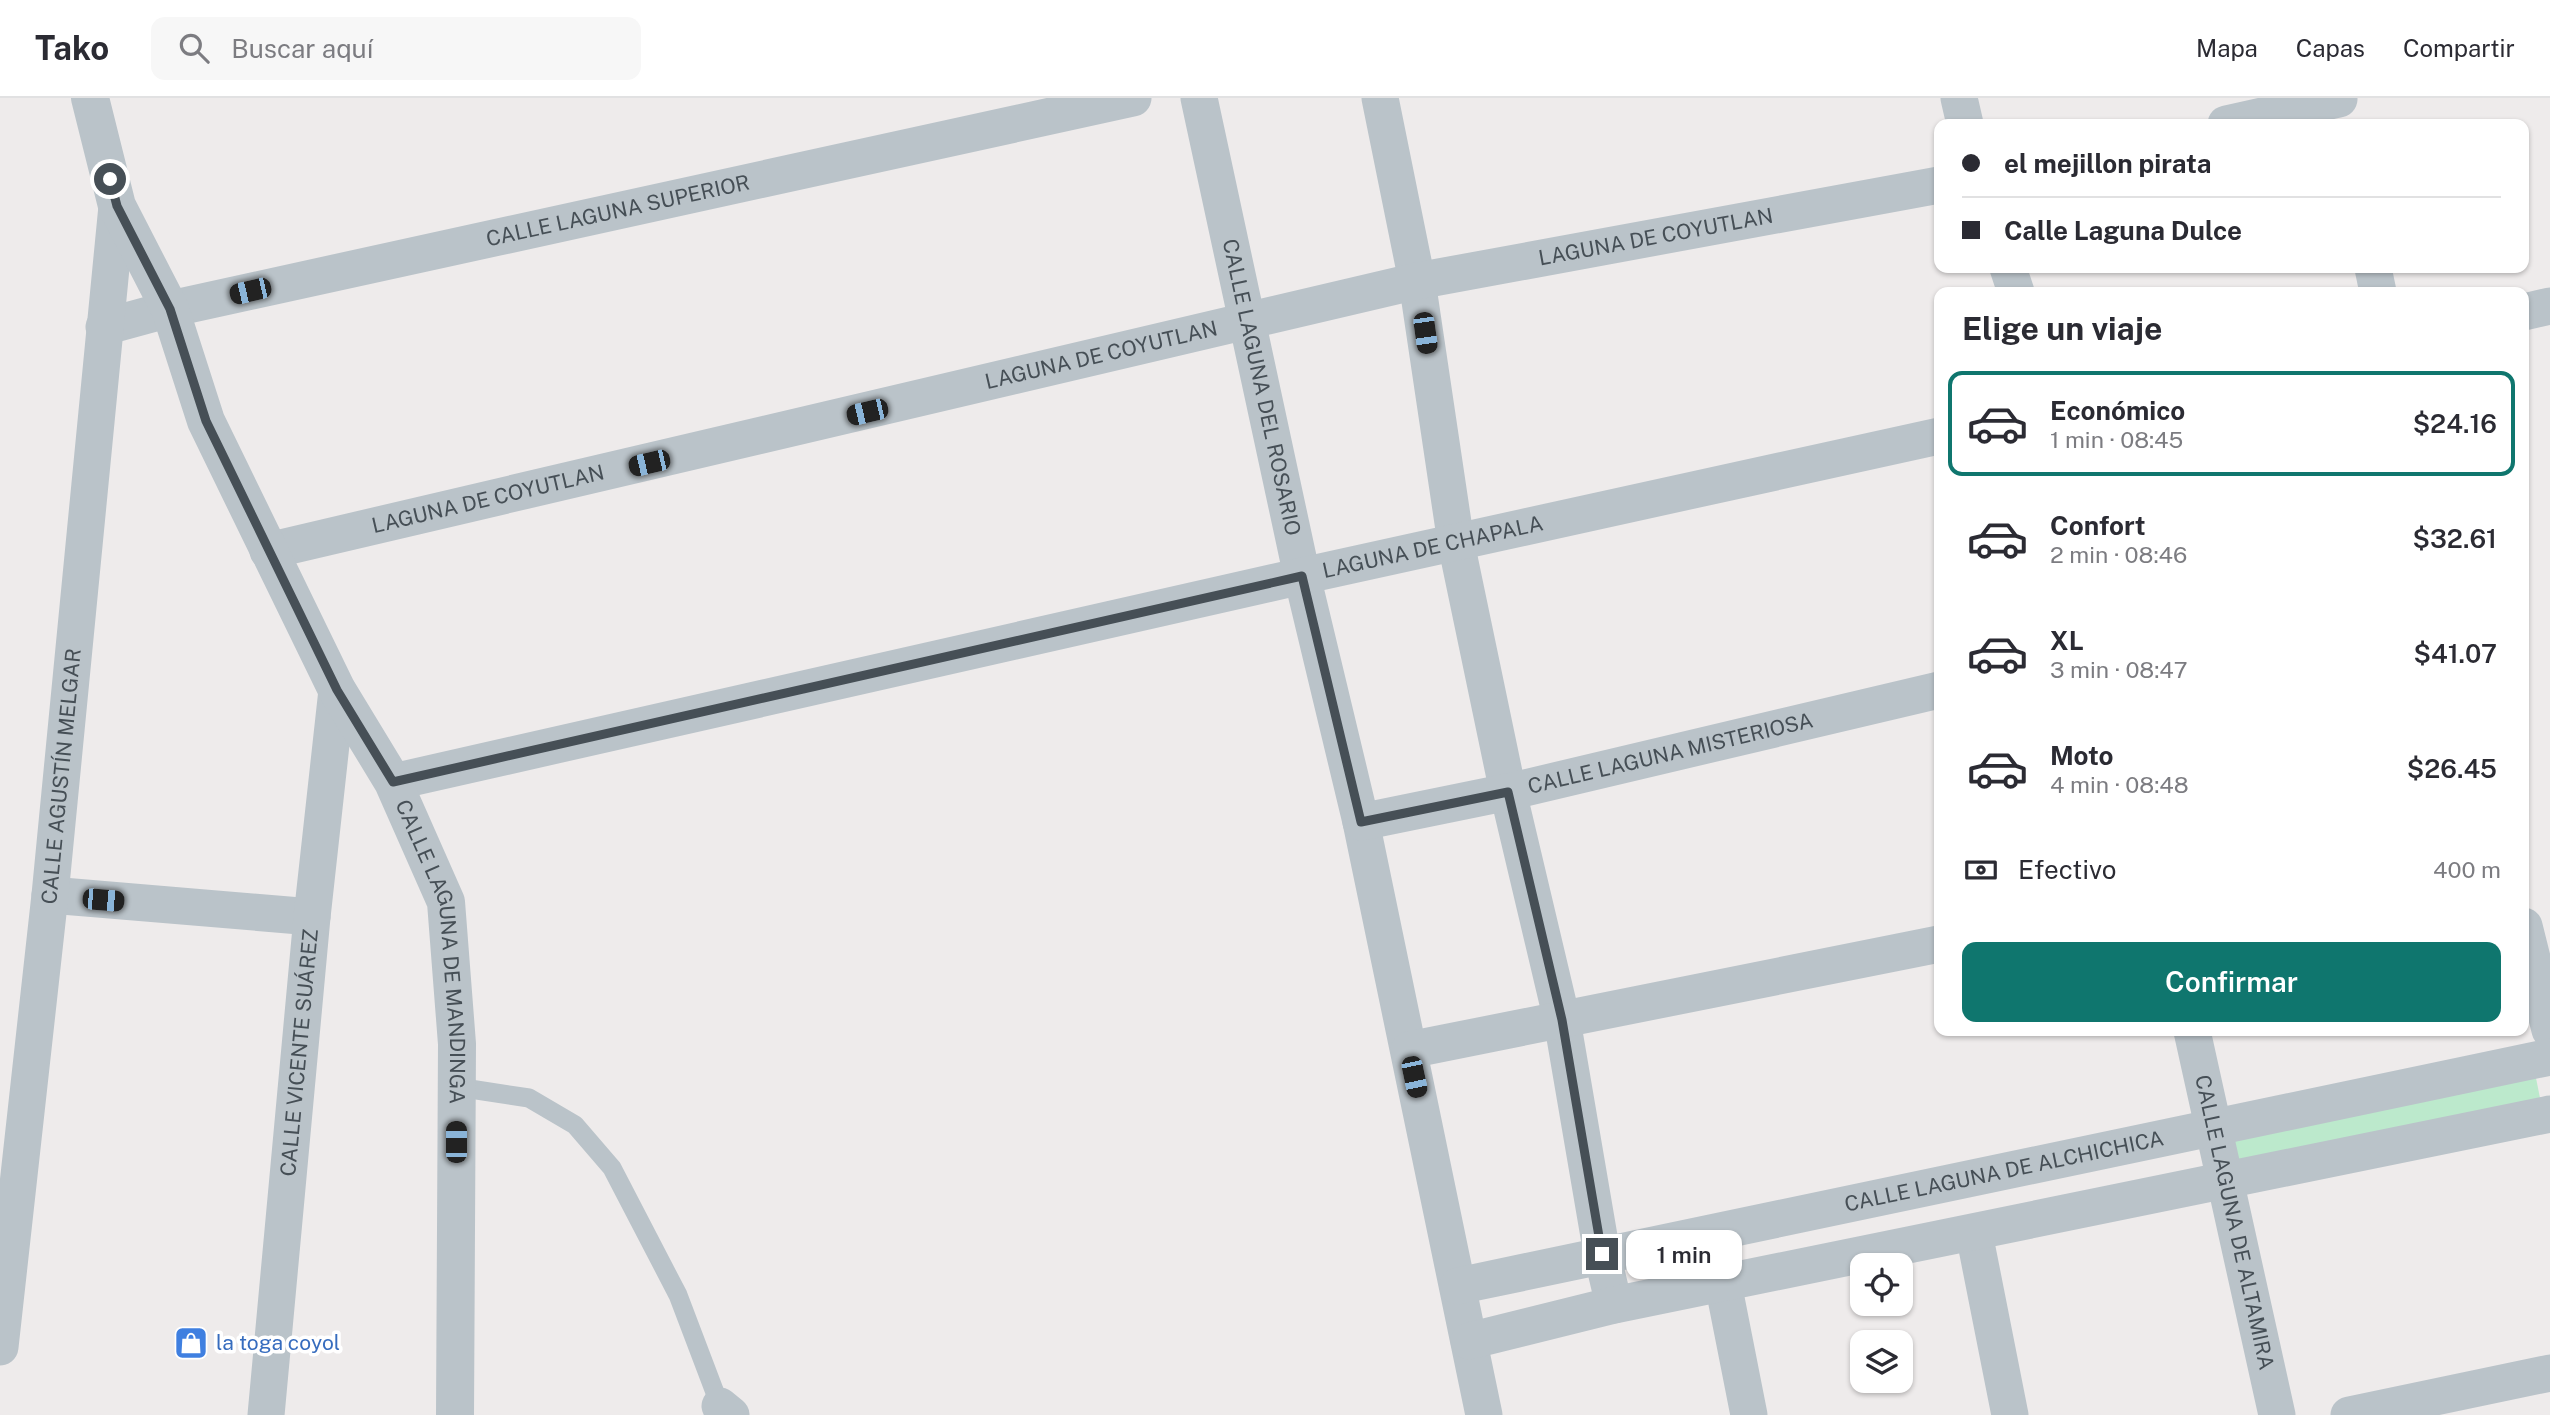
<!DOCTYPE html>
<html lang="es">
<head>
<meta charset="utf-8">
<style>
	body { margin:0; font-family:"Public Sans",sans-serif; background:#f7f7f7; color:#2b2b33; height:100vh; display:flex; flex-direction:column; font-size:26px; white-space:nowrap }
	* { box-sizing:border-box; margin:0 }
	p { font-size:23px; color:#7c7c81 }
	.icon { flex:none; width:38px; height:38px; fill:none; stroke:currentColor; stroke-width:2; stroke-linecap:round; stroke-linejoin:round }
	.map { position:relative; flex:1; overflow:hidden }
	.drawer { position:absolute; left:1934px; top:189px; width:595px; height:749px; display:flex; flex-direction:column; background:#fff; border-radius:14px; box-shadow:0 2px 5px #0004 }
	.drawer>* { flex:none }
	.top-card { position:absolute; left:1934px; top:21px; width:595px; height:154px; border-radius:14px; box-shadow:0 2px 5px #0004; display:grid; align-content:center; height:154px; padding:0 28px; background:#fff }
	.buttons { position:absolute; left:1850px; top:1155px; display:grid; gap:14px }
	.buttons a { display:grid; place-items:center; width:63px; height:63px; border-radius:14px; background:#fff; box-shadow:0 2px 5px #0004; font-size:35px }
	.end { position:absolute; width:32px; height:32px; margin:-16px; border:9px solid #464f56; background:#fff; box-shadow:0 0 0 4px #fff }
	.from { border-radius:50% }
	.bubble { position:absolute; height:49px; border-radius:14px; background:#fff; box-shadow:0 2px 5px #0004; font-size:23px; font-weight:600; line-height:49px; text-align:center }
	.car { position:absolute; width:21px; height:42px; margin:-21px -10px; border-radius:9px; box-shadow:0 0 5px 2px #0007; background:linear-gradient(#222 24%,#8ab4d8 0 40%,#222 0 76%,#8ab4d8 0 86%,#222 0) }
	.top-card b { display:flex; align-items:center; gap:24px; height:66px; font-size:26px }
	.top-card b+b { border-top:2px solid #e1e1e2 }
	.top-card i { width:18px; height:18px; background:#2b2b33 }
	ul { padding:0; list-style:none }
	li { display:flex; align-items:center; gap:21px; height:105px; margin:0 14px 10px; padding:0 14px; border:4px solid transparent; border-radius:14px }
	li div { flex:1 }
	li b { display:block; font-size:26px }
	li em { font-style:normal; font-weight:600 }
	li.active { border-color:#0f766e }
	li>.icon { width:63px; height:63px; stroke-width:1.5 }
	h2 { padding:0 28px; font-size:32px; line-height:84px }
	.pay { display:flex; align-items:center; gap:18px; height:77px; padding:0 28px; font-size:26px }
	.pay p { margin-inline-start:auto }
	.action { display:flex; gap:14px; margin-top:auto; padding:14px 28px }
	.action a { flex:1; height:80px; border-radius:14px; background:#0f766e; color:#fff; font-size:28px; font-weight:600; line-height:80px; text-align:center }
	header { display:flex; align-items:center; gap:42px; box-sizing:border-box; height:98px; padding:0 35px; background:#fff; border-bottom:2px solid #e1e1e2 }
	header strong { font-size:33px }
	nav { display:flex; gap:38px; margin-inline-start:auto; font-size:24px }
	.search { width:490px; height:63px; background:#f7f7f7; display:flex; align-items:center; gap:18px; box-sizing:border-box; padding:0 24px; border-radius:14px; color:#7c7c81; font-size:26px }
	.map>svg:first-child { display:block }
</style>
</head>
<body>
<header>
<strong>Tako</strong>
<div class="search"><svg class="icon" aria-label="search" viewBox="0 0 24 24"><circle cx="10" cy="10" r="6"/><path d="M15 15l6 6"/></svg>Buscar aquí</div>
<nav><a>Mapa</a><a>Capas</a><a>Compartir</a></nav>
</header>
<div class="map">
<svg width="2550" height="1317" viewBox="0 0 2550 1317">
	<rect width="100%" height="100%" fill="#eeebeb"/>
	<!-- green -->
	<path fill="#bce9cc" d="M 2535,975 L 2541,1005 L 2230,1072 L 2223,1040 Z"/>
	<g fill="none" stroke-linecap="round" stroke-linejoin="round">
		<!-- service -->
		<path stroke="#bac3c9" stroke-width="19" d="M 457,989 L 529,1000 L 575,1027 L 612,1070 L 678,1197 L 722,1313"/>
		<!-- minor -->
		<g stroke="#bac3c9" stroke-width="37">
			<path id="s1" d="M 1199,0 L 1302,478 L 1361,724 L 1484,1317"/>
			<path d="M 1380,0 L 1417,183 L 1456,445 L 1508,694 L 1562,922 L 1602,1156 L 1614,1207"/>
			<path d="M 1959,0 L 1965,26"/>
			<path d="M 2226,26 L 2339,1"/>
			<path d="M 2008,170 L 2016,194"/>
			<path d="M 2373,170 L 2378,194"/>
			<path d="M 2524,214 L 2550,208"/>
			<path id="s2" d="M 104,229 L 170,211 L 1133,0"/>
			<path id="s3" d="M 268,453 L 1417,183 L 1939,87"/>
			<path id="s4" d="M 393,684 L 1302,478 L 1939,338"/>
			<path id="s5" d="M 1361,724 L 1508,694 L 1939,592"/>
			<path d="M 50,797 L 312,819"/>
			<path d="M 2524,828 L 2550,932"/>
			<path id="s6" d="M 2192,933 L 2277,1317"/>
			<path d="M 1409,952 L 1939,846"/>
			<path d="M 1974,1135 L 2010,1317"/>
			<path d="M 1723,1185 L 1749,1317"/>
			<path id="s7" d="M 1458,1188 L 2550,959"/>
			<path d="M 1469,1243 L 1614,1207 L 2550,1016"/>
			<path id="s8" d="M 0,1249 L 50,797 L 117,108"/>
			<path d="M 720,1308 L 731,1317"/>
			<path id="s9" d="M 266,1317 L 312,819 L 337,592"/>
			<path d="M 2349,1317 L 2550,1275"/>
		</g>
		<!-- tertiary -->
		<path stroke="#bac3c9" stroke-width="38" id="s10" d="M 90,0 L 117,108 L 170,211 L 206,323 L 337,592 L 393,684 L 446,804 L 457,946 L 455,1317"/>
	</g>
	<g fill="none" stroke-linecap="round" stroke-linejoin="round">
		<!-- route -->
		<path stroke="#464f56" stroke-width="9" d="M 110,81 L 117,108 L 170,211 L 206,323 L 227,366 L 337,592 L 393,684 L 1302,478 L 1361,724 L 1508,694 L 1562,922 L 1602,1156"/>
	</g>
	<!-- icons -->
	<defs>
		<symbol id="shop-square" viewBox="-11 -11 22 22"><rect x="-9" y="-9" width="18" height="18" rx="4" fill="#3f7fe0" stroke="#fff"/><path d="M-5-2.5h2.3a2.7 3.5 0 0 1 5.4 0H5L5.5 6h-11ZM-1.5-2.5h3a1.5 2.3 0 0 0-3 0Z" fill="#fff"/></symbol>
	</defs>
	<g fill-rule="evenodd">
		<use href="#shop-square" x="172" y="1226" width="38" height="38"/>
	</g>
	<g text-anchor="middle" stroke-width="7" stroke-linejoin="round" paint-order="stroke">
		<!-- street labels -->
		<g font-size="21" fill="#464f56" stroke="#fff">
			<text dy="7" stroke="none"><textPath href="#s2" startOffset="527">CALLE LAGUNA SUPERIOR</textPath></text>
			<text dy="7" stroke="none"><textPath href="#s3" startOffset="1423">LAGUNA DE COYUTLAN</textPath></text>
			<text dy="7" stroke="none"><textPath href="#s3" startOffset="856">LAGUNA DE COYUTLAN</textPath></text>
			<text dy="7" stroke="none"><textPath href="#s1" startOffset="296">CALLE LAGUNA DEL ROSARIO</textPath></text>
			<text dy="7" stroke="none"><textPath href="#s3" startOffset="226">LAGUNA DE COYUTLAN</textPath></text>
			<text dy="7" stroke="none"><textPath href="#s4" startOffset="1066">LAGUNA DE CHAPALA</textPath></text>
			<text dy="7" stroke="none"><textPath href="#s5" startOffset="317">CALLE LAGUNA MISTERIOSA</textPath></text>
			<text dy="7" stroke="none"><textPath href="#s8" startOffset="574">CALLE AGUSTÍN MELGAR</textPath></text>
			<text dy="7" stroke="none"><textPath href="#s10" startOffset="929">CALLE LAGUNA DE MANDINGA</textPath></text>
			<text dy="7" stroke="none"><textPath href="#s9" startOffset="364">CALLE VICENTE SUÁREZ</textPath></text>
			<text dy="7" stroke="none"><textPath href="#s7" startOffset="558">CALLE LAGUNA DE ALCHICHICA</textPath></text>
			<text dy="7" stroke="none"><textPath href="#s6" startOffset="196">CALLE LAGUNA DE ALTAMIRA</textPath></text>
		</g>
		<!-- shop labels -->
		<g font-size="21" fill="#366cbe" stroke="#fff" text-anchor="start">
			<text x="216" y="1252">la toga coyol</text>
		</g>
	</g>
</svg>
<div class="buttons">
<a><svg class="icon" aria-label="locate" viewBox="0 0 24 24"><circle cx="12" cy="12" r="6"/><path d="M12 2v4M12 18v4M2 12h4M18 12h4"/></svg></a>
<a><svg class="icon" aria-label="layers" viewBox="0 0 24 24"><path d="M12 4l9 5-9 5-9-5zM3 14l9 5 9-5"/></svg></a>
</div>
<i class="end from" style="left:110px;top:81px"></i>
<i class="end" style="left:1602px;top:1156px"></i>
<div class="bubble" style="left:1626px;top:1132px;width:116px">1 min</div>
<i class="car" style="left:250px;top:193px;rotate:257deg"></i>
<i class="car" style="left:1425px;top:235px;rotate:172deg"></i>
<i class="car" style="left:867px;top:314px;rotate:257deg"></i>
<i class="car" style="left:649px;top:365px;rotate:257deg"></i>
<i class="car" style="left:103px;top:802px;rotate:95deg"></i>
<i class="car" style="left:1414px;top:979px;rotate:168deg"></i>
<i class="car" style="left:456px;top:1044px;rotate:0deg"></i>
<div class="top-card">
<b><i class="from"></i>el mejillon pirata</b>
<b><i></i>Calle Laguna Dulce</b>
</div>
<section class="drawer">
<h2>Elige un viaje</h2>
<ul>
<li class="active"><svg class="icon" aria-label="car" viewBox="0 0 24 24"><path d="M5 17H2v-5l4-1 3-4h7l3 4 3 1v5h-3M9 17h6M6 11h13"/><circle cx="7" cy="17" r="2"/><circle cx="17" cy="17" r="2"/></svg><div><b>Económico</b><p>1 min · 08:45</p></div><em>$24.16</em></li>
<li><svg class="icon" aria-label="car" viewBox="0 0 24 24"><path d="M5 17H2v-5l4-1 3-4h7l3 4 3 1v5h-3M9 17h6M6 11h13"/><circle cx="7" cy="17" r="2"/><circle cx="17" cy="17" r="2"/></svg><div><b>Confort</b><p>2 min · 08:46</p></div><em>$32.61</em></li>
<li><svg class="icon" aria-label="car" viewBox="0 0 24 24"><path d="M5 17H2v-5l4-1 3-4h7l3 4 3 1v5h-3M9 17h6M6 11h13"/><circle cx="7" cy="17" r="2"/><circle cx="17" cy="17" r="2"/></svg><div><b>XL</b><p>3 min · 08:47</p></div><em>$41.07</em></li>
<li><svg class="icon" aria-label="car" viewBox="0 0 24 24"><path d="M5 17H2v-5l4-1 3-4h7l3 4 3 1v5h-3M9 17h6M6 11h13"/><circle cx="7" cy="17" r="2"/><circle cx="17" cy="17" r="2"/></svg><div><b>Moto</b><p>4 min · 08:48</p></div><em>$26.45</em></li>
</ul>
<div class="pay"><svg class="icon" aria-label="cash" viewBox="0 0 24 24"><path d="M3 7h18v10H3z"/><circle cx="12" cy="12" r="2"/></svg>Efectivo<p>400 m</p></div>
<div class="action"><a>Confirmar</a></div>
</section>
</div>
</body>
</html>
